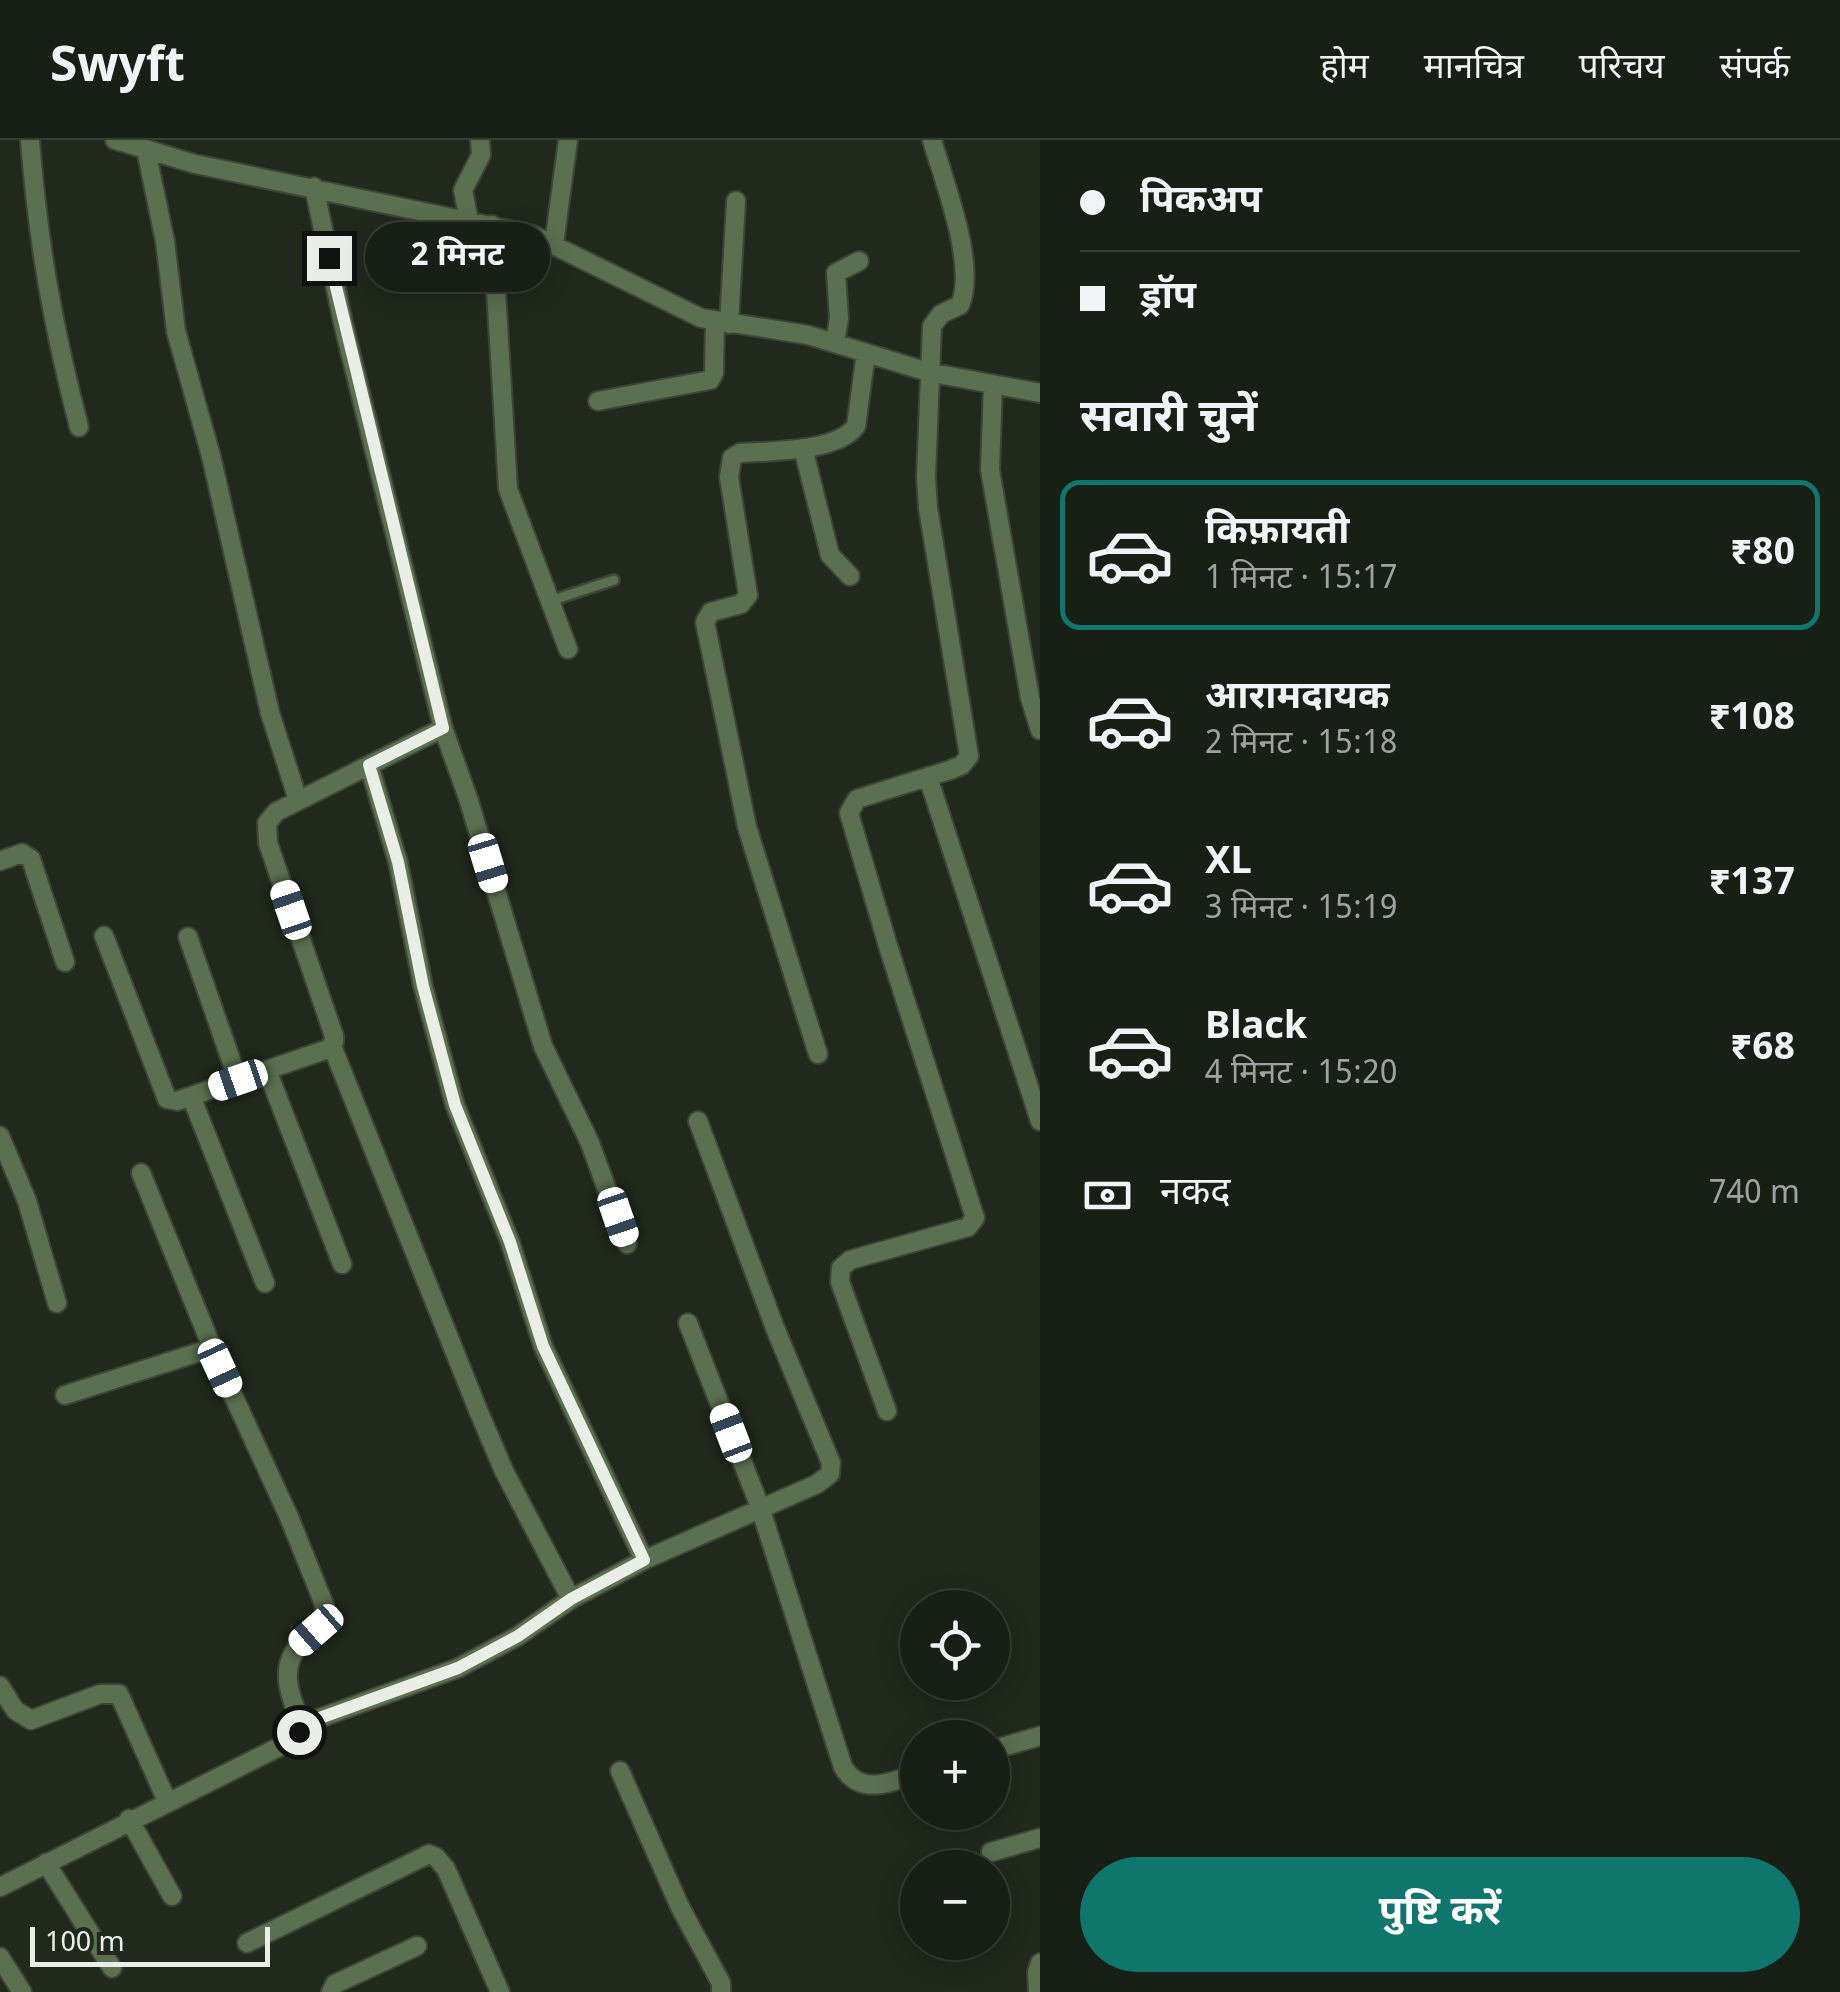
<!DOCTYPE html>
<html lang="hi">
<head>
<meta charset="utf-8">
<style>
	body { margin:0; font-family:Georgia,"Noto Sans Devanagari",serif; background:#21271e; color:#f1f3f6; height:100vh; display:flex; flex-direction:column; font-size:38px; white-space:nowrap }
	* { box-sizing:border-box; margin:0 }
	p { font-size:32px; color:#9fa2a0 }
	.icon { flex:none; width:55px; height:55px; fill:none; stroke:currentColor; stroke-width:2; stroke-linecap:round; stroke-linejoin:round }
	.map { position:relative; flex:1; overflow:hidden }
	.panel { display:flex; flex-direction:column; background:#181f15; width:800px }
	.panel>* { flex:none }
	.top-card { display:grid; align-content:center; height:220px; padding:0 40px; background:#181f15 }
	.controls { position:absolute; left:900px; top:1450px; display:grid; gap:20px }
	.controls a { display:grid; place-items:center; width:110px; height:110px; border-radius:50%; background:#181f15; box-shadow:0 5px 25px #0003,0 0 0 2px #363d34; font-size:50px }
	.scale { position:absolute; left:30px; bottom:25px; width:240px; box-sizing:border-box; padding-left:10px; border:5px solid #e9efe6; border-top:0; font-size:28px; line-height:35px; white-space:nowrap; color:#e9efe6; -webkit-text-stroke:8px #20291c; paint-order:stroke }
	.end { position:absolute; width:45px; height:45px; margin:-22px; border:12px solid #e9efe6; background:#111; box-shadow:0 0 0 5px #111 }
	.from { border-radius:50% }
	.bubble { position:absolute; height:70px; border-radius:35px; background:#181f15; box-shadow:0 5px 25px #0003,0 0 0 2px #363d34; font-size:32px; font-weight:700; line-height:70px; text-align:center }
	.car { position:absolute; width:30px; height:60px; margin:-30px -15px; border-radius:12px; box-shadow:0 0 8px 2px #0007; background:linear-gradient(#fff 24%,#345 0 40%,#fff 0 76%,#345 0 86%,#fff 0) }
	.top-card b { display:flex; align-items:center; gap:35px; height:95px; font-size:38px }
	.top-card b+b { border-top:2px solid #363d34 }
	.top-card i { width:25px; height:25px; background:#f1f3f6 }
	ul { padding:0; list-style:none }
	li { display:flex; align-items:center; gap:30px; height:150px; margin:0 20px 15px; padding:0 20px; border:5px solid transparent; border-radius:20px }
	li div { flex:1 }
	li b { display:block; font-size:38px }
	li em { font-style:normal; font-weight:700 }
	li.on { border-color:#0f766e }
	li>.icon { width:90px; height:90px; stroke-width:1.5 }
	h2 { padding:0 40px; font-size:45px; line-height:120px }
	.pay { display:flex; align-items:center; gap:25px; height:110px; padding:0 40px; font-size:38px }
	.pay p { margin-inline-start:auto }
	.button { display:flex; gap:20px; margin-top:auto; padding:20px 40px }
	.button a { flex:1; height:115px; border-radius:60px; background:#0f766e; color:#fff; font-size:40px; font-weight:700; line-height:115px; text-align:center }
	header { display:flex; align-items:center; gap:60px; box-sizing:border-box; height:140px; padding:0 50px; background:#181f15; border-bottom:2px solid #363d34 }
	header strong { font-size:48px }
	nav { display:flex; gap:55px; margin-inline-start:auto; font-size:35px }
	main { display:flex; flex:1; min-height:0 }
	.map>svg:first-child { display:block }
</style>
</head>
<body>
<header>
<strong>Swyft</strong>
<nav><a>होम</a><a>मानचित्र</a><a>परिचय</a><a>संपर्क</a></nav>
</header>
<main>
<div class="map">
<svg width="1040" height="1852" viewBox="0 0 1040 1852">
	<rect width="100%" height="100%" fill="#20291c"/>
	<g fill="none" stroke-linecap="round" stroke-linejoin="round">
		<defs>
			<path id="service" d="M 550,461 L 614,440"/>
			<path id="minor" d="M 30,0 C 38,103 53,187 79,287
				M 115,0 L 195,24 L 533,95 L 701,178 L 808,195 L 928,232 L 1040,253
				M 146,10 L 165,101 L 176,191 L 211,316 L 270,573 L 298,660
				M 314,47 L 344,187 L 443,588 L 468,658 L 543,906 L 590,1003 L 627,1104
				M 469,81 L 463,50 L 481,15 L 480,0
				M 492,85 L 508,349 L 568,509
				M 554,104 L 568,0
				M 729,184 L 736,61
				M 835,203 L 839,178 L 836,133 L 859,121
				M 993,244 L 990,330 L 1030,558 L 1040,590
				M 598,261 L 710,240 L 714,233 L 715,182
				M 803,308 L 830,415 L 850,436
				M 369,625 L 398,722 L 423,846 L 455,965 L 510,1102 L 543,1206 L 644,1420
				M 928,637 L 1040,981
				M 0,721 L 22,713 L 31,719 L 65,822
				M 104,796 L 167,959 L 177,961 L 328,909 L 334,902 L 334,896 L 268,703 L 267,683 L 276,672 L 443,588
				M 188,797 L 238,940
				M 332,906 L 478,1270 L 504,1331 L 571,1459
				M 818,914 L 747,687 L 705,482 L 711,472 L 741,464 L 748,455 L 729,337 L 732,318 L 740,313 C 770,311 838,312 856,286 L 866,213
				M 267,930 L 342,1124
				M 191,956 L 265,1143
				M 0,996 L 27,1061 L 57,1163
				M 141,1033 L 220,1227 L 289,1377 L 324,1464 L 325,1479 C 317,1488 309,1494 301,1503 C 276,1529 292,1560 303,1589
				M 688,1183 L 760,1367 L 843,1627 C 861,1657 891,1642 918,1633
				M 65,1255 L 212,1208
				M 887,1271 L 840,1142 L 841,1128 L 850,1120 L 968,1087 L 975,1078 L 888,806 L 849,673 L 857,659 L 950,630 L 962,625 L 969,616 L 928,368 L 926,337 L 932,186 L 941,174 L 960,165 C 977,125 944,42 932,0
				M 0,1546 L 15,1570 L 31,1580 L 100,1554 L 119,1554 L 167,1661
				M 992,1610 L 1040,1596
				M 620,1631 L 680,1767 L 721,1843 L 721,1852
				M 129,1679 L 172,1756
				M 991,1712 L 1040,1698
				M 46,1723 L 112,1828
				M 0,1747 L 281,1606 L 317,1579 L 458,1528 L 518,1496 L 571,1459 L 644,1420 L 817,1344 L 830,1334 L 831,1323 L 775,1188 L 698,981
				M 247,1803 L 429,1714 L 436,1717 L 446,1729 L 500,1852
				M 0,1817 L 22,1852
				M 331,1852 L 335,1844 L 417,1806
				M 1038,1852 L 1037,1832 L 1040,1823"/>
		</defs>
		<!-- service casing -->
		<use href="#service" stroke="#3c4538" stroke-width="14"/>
		<!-- minor casing -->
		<use href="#minor" stroke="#3c4538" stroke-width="22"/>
		<!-- service -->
		<use href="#service" stroke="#5b704f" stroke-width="9"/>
		<!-- minor -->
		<use href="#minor" stroke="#5b704f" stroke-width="18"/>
	</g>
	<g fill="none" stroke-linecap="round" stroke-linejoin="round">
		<!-- route -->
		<path stroke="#e9efe6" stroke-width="12" d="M 299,1592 L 317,1579 L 458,1528 L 518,1496 L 571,1459 L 644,1420 L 543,1206 L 510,1102 L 455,965 L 423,846 L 398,722 L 369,625 L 443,588 L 329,118"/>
	</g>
</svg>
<div class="controls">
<a><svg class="icon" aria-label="locate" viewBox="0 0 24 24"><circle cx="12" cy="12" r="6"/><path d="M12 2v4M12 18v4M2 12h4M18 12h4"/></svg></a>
<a>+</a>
<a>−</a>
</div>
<div class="scale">100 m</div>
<i class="end from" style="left:299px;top:1592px"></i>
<i class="end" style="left:329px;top:118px"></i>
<div class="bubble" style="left:365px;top:82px;width:185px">2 मिनट</div>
<i class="car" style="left:488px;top:723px;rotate:163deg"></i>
<i class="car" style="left:291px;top:770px;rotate:341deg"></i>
<i class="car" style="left:238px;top:940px;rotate:251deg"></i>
<i class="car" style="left:618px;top:1077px;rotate:161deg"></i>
<i class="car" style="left:220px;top:1228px;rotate:155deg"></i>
<i class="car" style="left:731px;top:1293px;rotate:339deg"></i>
<i class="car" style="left:316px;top:1490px;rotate:229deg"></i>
</div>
<section class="panel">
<div class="top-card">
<b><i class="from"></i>पिकअप</b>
<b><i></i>ड्रॉप</b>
</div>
<h2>सवारी चुनें</h2>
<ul>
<li class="on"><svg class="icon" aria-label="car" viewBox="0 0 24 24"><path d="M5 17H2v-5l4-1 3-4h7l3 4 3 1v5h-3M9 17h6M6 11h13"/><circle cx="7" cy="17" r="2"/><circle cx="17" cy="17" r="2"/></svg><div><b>किफ़ायती</b><p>1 मिनट · 15:17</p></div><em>₹80</em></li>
<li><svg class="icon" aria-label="car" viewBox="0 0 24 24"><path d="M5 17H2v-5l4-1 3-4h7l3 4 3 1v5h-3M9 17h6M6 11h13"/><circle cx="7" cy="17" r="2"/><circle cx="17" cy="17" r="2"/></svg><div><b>आरामदायक</b><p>2 मिनट · 15:18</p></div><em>₹108</em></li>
<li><svg class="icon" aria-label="car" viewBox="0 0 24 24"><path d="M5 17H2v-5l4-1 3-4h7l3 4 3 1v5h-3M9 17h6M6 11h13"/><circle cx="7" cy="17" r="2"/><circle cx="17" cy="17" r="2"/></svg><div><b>XL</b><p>3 मिनट · 15:19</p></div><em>₹137</em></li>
<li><svg class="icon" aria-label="car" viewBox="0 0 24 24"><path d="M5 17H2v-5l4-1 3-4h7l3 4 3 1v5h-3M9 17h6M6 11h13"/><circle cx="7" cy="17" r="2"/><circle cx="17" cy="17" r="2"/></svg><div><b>Black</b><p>4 मिनट · 15:20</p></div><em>₹68</em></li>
</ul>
<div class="pay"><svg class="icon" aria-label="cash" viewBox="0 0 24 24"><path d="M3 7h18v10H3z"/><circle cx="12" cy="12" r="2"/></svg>नकद<p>740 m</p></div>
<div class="button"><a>पुष्टि करें</a></div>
</section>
</main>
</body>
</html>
